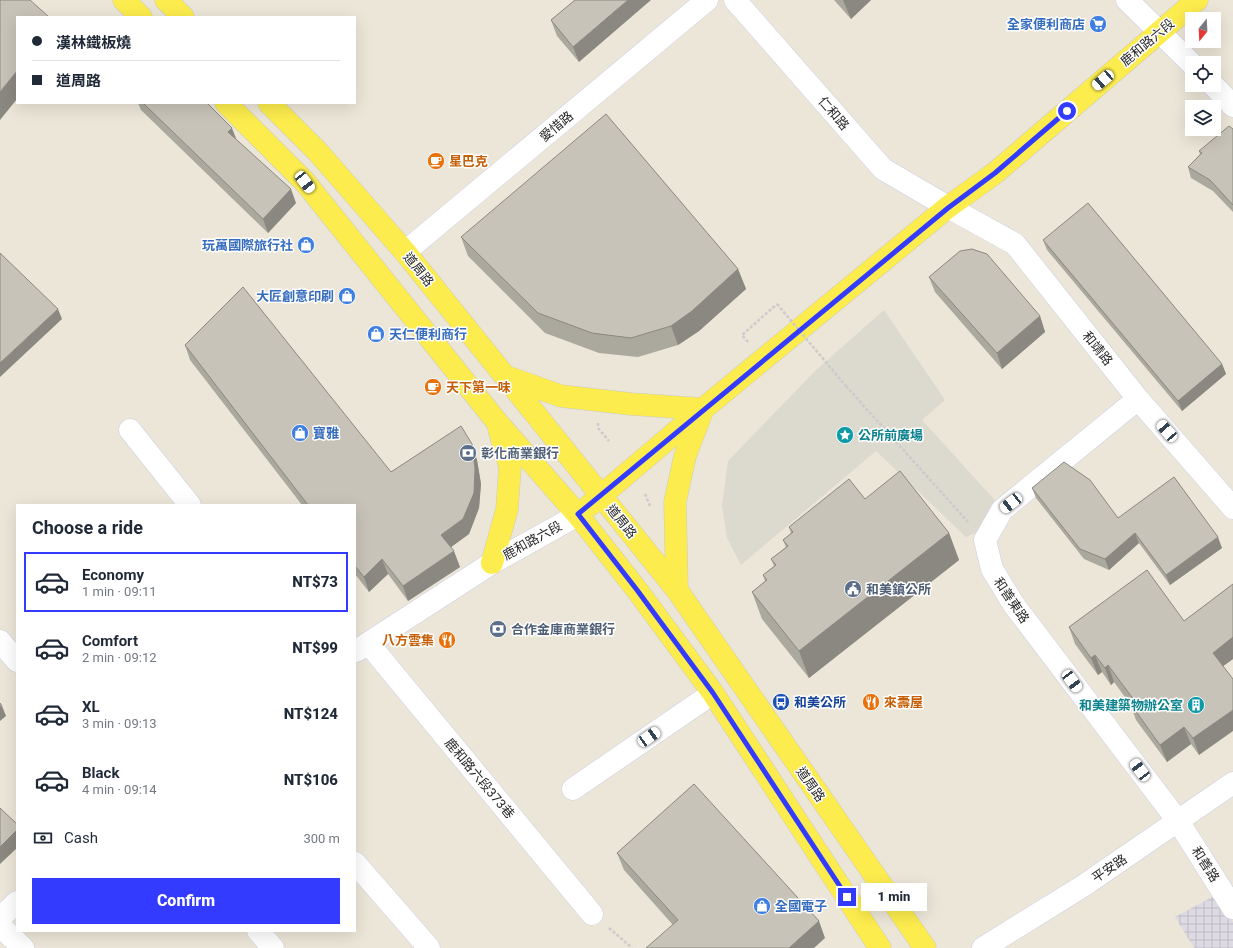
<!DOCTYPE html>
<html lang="en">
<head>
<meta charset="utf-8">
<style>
	body { margin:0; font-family:Roboto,"Noto Sans TC",sans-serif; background:#f2f2f3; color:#1f2937; height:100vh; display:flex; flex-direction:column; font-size:15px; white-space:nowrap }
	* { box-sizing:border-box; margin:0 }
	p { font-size:13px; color:#747a83 }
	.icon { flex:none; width:22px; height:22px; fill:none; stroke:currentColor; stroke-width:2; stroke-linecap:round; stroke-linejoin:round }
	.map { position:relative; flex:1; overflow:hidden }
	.panel { position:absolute; left:16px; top:504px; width:340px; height:428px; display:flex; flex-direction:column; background:#fff; border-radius:0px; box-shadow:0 4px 16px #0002 }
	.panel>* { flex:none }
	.banner { position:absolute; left:16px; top:16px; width:340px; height:88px; border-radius:0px; box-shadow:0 4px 16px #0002; display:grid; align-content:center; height:88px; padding:0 16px; background:#fff }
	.needle { width:26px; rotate:198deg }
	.tools { position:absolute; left:1185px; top:12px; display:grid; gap:8px }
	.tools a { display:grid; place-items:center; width:36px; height:36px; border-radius:0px; background:#fff; box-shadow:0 4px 16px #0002; font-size:20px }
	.end { position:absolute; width:18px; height:18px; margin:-9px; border:5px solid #323bff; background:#fff; box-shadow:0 0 0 2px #fff }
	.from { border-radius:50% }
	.bubble { position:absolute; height:28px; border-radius:0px; background:#fff; box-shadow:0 4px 16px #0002; font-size:13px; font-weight:800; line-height:28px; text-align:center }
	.car { position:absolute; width:12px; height:24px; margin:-12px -6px; border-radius:5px; box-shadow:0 0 3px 1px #0007; background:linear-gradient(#fff 24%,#345 0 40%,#fff 0 76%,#345 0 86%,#fff 0) }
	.banner b { display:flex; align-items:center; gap:14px; height:38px; font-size:15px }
	.banner b+b { border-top:1px solid #e0e1e3 }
	.banner i { width:10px; height:10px; background:#1f2937 }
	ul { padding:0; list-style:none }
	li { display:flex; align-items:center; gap:12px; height:60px; margin:0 8px 6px; padding:0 8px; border:2px solid transparent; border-radius:0px }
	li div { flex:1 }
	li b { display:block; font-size:15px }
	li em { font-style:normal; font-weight:800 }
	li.on { border-color:#323bff }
	li>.icon { width:36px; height:36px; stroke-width:1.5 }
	h2 { padding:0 16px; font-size:18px; line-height:48px }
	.pay { display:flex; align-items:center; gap:10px; height:44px; padding:0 16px; font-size:15px }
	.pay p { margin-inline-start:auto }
	.action { display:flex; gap:8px; margin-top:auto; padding:8px 16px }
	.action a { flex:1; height:46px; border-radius:0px; background:#323bff; color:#fff; font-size:16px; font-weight:800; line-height:46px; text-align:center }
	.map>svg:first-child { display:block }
</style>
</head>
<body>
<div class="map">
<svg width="1233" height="948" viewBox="0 0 1233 948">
	<defs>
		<pattern id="industrial-grid" width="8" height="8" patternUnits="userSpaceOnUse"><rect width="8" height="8" fill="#dedae3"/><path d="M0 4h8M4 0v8" fill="none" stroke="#bebbc3"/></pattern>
	</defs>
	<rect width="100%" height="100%" fill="#ece6d8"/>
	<!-- industrial -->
	<path fill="url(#industrial-grid)" d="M 1216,895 L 1233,922 L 1233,948 L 1194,948 L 1175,917 Z"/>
	<!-- plaza -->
	<path fill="#dcd9cf" d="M 884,310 L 945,400 L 922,420 L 1011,518 L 966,537 L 876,451 L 741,565 L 727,538 L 722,506 L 728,461 L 816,370 Z"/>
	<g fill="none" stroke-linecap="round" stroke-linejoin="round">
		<defs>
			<path id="minor" d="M 735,0 L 883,169 L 948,207 L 1015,244 L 1138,399 L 1233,508
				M 1127,0 L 1192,64
				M 1213,85 L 1233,106
				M 405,252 L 707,0
				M 1138,399 L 1002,510 L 985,540 L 992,569 L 1014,605 L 1178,821 L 1233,908
				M 130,430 L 190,505
				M 0,641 L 17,661
				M 368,643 L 592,914
				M 356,651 L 492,563 L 578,515
				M 573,789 L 713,693
				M 355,863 L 429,948
				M 0,918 L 17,902
				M 0,926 L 23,948
				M 258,931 L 273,948
				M 983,948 L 1083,886 L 1233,783"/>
			<path id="major" d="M 124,0 L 141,17
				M 166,0 L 183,17
				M 226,103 L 305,182 L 497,422 L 578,515 L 637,590 L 713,693 L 880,948
				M 269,103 L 318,152 L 405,252 L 677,590 L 925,948
				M 507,377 L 561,396 L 631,404 L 703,409 L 685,456 L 675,502 L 677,590
				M 590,505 L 703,409 L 948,207 L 995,173 L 1197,0
				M 492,563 L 507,509 L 510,467 L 499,429"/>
		</defs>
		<!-- minor casing -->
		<use href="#minor" stroke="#cdcee3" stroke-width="23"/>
		<!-- major casing -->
		<use href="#major" stroke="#cbcbcb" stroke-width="23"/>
		<!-- path -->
		<path stroke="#cbcbcb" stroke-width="2.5" stroke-dasharray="3 2" stroke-linecap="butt" d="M 748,342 L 742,335 L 777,304
			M 846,386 L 968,522
			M 598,423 L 598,428 L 609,441
			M 645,494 L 650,506
			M 609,928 L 632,948"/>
		<!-- minor -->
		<use href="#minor" stroke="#fff" stroke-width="22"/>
		<!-- major -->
		<use href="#major" stroke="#fcec4d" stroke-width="22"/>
		<!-- path-bridge -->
		<path stroke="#cbcbcb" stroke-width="2.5" stroke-dasharray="3 2" stroke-linecap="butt" d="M 777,304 L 846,386"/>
	</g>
	<!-- wall -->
	<path fill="#aba89e" d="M 575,0 L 579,62 L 557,36 L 551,20 Z
		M 834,0 L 871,0 L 851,19 Z
		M 138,103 L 143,103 L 236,139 L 296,203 L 268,233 L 141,110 Z
		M 1233,129 L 1233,212 L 1213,191 L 1191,178 L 1188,167 L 1200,154 L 1199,151 Z
		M 461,237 L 738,269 L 746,289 L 699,331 L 678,345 L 638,357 L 599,353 L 545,333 L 468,256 Z
		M 1043,240 L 1222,364 L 1226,374 L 1182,411 L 1047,250 Z
		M 929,277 L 1040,316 L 1045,332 L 1002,369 L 935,292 Z
		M 185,345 L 391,472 L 477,460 L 481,484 L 479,508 L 469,534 L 451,547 L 460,567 L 408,601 L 388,574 L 369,592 L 355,574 L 355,505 L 302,505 L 190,360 Z
		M 1032,488 L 1118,518 L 1222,548 L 1170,585 L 1139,543 L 1109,570 L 1084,559 L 1036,498 Z
		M 865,499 L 949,533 L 959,560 L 809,678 L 762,619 L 752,592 L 765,581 L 763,575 L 774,566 L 771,559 L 786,547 L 783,540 L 791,533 L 789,527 Z
		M 1233,584 L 1233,659 L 1223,666 L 1199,755 L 1191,744 L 1167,762 L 1136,720 L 1130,704 L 1114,682 L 1111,685 L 1102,672 L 1098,675 L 1075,644 L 1069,627 L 1184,621 Z
		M 617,853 L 825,938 L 673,925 L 624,870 Z"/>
	<!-- shaded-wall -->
	<path fill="#8b8881" d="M 628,0 L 651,0 L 579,62 L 573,47 Z
		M 843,0 L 871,0 L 851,19 Z
		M 17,71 L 17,99 L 0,120 L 0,92 Z
		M 232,128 L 237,141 L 228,132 Z
		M 291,189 L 296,203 L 268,233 L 263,219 Z
		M 738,269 L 746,289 L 699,331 L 678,345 L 671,326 Z
		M 58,309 L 62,319 L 0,377 L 0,363 Z
		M 1040,316 L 1045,332 L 1002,369 L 997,353 Z
		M 1222,364 L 1226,374 L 1182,411 L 1178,401 Z
		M 472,444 L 477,460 L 481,484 L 479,508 L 469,534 L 447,550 L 441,535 Z
		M 949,533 L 959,560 L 809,678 L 799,651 Z
		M 1135,533 L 1139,543 L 1109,570 L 1105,559 Z
		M 1218,537 L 1222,548 L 1170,585 L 1166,575 Z
		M 454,551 L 460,567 L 408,601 L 403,586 Z
		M 382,559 L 388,574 L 369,592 L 364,577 Z
		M 1233,637 L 1233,659 L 1219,669 L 1213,653 Z
		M 1095,655 L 1102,672 L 1098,675 L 1091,658 Z
		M 1108,665 L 1114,682 L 1111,685 L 1105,668 Z
		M 2,706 L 6,716 L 0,721 L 0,707 Z
		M 1233,710 L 1233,731 L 1199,755 L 1193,738 Z
		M 1184,727 L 1191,744 L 1167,762 L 1160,745 Z
		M 17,830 L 17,848 L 0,864 L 0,847 Z
		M 819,921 L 825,938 L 814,948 L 789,948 Z"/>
	<!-- building -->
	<path fill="#c7c3b8" stroke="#8b8881" d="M 0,0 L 30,0 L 49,17 L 17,17 L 17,71 L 0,92 Z
		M 575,0 L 628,0 L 573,47 L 551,20 Z
		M 143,103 L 207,103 L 232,128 L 228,132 L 291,189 L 263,219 Z
		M 606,114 L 738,269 L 692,311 L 671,326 L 631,338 L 592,333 L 538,313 L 461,237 Z
		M 1229,126 L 1233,129 L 1233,205 L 1210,180 L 1188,167 L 1202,153 L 1199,151 Z
		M 1088,203 L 1222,364 L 1178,401 L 1043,240 Z
		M 972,249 L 987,254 L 1040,316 L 997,353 L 929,277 L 960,251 Z
		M 0,253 L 58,309 L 0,363 Z
		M 243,287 L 391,472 L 461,426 L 472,444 L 475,469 L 474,493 L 463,519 L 441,535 L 454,551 L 403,586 L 382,559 L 364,577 L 355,566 L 355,505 L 308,505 L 185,345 Z
		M 1064,462 L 1090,480 L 1118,518 L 1174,477 L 1218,537 L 1166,575 L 1135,533 L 1105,559 L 1080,549 L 1032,488 Z
		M 900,471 L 949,533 L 799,651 L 752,592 L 767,580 L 763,575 L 776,565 L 771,559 L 788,546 L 783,540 L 793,532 L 789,527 L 849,479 L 865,499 Z
		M 1147,570 L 1184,621 L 1233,584 L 1233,637 L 1213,653 L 1233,679 L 1233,710 L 1193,738 L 1184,727 L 1160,745 L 1130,703 L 1134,700 L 1108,665 L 1105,668 L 1095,655 L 1091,658 L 1069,627 Z
		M 0,703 L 2,706 L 0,707 Z
		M 694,784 L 819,921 L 789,948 L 646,948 L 678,920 L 617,853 Z
		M 0,808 L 17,824 L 17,830 L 0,847 Z"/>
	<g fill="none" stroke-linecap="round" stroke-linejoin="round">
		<!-- route -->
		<path stroke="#323bff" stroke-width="5" d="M 847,897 L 713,693 L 637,590 L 578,514 L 948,208 L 995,173 L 1067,111"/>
	</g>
	<!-- icons -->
	<defs>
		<symbol id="supermarket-disc" viewBox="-11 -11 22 22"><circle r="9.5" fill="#3f7fe0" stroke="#fff"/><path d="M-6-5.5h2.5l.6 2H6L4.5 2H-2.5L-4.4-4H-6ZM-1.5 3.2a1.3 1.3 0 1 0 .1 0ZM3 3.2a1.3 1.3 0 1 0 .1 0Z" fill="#fff"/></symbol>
		<symbol id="cafe-disc" viewBox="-11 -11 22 22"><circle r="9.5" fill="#e8710a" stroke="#fff"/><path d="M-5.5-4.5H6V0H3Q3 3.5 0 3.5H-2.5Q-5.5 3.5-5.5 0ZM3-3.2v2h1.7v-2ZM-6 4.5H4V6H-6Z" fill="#fff"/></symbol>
		<symbol id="shop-disc" viewBox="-11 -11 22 22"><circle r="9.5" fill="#3f7fe0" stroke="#fff"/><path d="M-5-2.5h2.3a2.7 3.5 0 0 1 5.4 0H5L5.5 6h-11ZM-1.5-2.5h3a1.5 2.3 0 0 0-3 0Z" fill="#fff"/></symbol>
		<symbol id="sight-disc" viewBox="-11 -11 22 22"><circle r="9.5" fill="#0f9aa8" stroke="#fff"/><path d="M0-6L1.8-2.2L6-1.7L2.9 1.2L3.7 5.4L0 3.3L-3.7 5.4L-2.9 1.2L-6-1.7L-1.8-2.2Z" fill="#fff"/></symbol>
		<symbol id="bank-disc" viewBox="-11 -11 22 22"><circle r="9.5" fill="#5c6f8a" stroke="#fff"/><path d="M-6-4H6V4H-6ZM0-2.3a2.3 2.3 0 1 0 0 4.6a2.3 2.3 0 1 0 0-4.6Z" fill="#fff"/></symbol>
		<symbol id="civic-disc" viewBox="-11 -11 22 22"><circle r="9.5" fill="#5c6f8a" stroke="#fff"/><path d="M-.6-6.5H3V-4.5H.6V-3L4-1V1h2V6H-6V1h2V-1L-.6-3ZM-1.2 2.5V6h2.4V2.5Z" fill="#fff"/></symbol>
		<symbol id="restaurant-disc" viewBox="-11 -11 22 22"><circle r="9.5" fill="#e8710a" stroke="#fff"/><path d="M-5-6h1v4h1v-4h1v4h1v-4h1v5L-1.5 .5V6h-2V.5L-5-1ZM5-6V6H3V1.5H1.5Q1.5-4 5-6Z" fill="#fff"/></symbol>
		<symbol id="bus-disc" viewBox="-11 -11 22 22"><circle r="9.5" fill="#1a4fb4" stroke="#fff"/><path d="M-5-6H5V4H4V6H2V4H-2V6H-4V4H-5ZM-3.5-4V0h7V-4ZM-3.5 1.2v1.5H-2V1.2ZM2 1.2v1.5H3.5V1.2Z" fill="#fff"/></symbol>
		<symbol id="building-disc" viewBox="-11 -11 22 22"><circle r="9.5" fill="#0f9aa8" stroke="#fff"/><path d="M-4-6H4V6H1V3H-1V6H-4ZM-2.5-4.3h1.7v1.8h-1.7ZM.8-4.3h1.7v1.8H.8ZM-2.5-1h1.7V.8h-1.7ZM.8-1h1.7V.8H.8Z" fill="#fff"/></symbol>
	</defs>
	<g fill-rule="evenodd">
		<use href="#supermarket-disc" x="1088" y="14" width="20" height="20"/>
		<use href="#cafe-disc" x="426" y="151" width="20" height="20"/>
		<use href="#shop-disc" x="296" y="235" width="20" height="20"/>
		<use href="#shop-disc" x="337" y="286" width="20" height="20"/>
		<use href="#shop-disc" x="366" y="324" width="20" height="20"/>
		<use href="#cafe-disc" x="423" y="377" width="20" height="20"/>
		<use href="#shop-disc" x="290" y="423" width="20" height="20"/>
		<use href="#sight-disc" x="835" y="425" width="20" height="20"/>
		<use href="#bank-disc" x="458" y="443" width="20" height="20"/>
		<use href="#civic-disc" x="843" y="579" width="20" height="20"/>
		<use href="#bank-disc" x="488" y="619" width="20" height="20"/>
		<use href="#restaurant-disc" x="437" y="630" width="20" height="20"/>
		<use href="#bus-disc" x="771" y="692" width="20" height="20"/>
		<use href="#restaurant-disc" x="861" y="692" width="20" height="20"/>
		<use href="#building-disc" x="1186" y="695" width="20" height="20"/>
		<use href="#shop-disc" x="752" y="896" width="20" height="20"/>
	</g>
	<g text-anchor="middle" stroke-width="3" stroke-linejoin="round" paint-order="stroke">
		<!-- shop labels -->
		<g font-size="13" font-weight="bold" fill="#366cbe" stroke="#fff" text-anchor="end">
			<text x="1085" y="29">全家便利商店</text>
			<text x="293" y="250">玩萬國際旅行社</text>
			<text x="334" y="301">大匠創意印刷</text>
			<text x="389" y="339" text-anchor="start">天仁便利商行</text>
			<text x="313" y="438" text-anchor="start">寶雅</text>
			<text x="775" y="911" text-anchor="start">全國電子</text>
		</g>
		<!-- street labels -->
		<g font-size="13" fill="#282828" stroke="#fff">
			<text transform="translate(1147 42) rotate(-40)" y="5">鹿和路六段</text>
			<text transform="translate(834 113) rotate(49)" y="5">仁和路</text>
			<text transform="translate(556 126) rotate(-40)" y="5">愛惜路</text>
			<text transform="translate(419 269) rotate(51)" y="5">道周路</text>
			<text transform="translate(1098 348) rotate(51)" y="5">和靖路</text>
			<text transform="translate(622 521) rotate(51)" y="5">道周路</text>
			<text transform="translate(532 540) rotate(-29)" y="5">鹿和路六段</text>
			<text transform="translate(1012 600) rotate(56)" y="5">和善東路</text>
			<text transform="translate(480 778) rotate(50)" y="5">鹿和路六段373巷</text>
			<text transform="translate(811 784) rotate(55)" y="5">道周路</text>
			<text transform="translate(1206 864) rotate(57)" y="5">和善路</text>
			<text transform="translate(1109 868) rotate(-34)" y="5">平安路</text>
		</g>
		<!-- food labels -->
		<g font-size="13" font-weight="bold" fill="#c56008" stroke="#fff" text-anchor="start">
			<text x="449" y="166">星巴克</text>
			<text x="446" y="392">天下第一味</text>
			<text x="434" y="645" text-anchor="end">八方雲集</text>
			<text x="884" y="707">來壽屋</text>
		</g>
		<!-- culture labels -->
		<g font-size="13" font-weight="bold" fill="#0d838f" stroke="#fff" text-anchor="start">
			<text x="858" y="440">公所前廣場</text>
			<text x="1183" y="710" text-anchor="end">和美建築物辦公室</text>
		</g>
		<!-- service labels -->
		<g font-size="13" font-weight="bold" fill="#4e5e75" stroke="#fff" text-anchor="start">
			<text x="481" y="458">彰化商業銀行</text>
			<text x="866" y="594">和美鎮公所</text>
			<text x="511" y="634">合作金庫商業銀行</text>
		</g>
		<!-- transit labels -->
		<g font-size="13" font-weight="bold" fill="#164399" stroke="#fff" text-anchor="start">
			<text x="794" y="707">和美公所</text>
		</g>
	</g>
</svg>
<div class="tools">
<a><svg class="needle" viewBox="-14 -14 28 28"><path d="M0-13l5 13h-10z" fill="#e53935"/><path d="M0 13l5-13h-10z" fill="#747a83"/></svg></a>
<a><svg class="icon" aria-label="locate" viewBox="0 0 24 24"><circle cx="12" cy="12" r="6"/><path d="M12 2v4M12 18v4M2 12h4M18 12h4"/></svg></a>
<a><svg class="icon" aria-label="layers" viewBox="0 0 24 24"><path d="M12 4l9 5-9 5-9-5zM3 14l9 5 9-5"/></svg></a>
</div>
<i class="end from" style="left:1067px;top:111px"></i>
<i class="end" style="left:847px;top:897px"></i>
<div class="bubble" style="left:861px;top:883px;width:66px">1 min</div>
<i class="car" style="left:1103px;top:80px;rotate:229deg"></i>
<i class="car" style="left:305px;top:182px;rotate:142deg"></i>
<i class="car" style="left:1167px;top:431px;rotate:319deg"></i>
<i class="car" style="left:1011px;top:503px;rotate:232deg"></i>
<i class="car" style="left:1072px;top:681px;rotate:143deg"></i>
<i class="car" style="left:649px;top:737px;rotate:56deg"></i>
<i class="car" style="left:1140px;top:770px;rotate:323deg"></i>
<div class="banner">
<b><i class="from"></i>漢林鐵板燒</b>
<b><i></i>道周路</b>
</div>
<section class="panel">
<h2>Choose a ride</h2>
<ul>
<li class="on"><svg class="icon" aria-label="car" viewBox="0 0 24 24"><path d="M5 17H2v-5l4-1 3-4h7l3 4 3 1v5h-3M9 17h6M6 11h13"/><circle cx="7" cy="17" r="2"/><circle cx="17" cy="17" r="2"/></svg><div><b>Economy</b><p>1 min · 09:11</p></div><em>NT$73</em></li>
<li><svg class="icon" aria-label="car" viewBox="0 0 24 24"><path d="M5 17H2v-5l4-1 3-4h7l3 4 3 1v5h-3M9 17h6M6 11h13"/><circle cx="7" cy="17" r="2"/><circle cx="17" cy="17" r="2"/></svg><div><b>Comfort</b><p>2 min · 09:12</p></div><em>NT$99</em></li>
<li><svg class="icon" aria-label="car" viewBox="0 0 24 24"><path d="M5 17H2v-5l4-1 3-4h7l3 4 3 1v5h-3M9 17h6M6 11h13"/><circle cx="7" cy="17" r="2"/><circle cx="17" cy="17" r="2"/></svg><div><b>XL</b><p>3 min · 09:13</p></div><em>NT$124</em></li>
<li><svg class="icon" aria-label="car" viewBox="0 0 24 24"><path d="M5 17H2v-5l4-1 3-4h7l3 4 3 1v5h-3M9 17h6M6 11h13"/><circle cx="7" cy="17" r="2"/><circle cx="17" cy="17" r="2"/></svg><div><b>Black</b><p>4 min · 09:14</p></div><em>NT$106</em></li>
</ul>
<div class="pay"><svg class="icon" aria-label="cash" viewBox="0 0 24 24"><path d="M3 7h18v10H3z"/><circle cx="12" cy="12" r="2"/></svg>Cash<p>300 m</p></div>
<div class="action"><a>Confirm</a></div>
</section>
</div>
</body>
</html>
